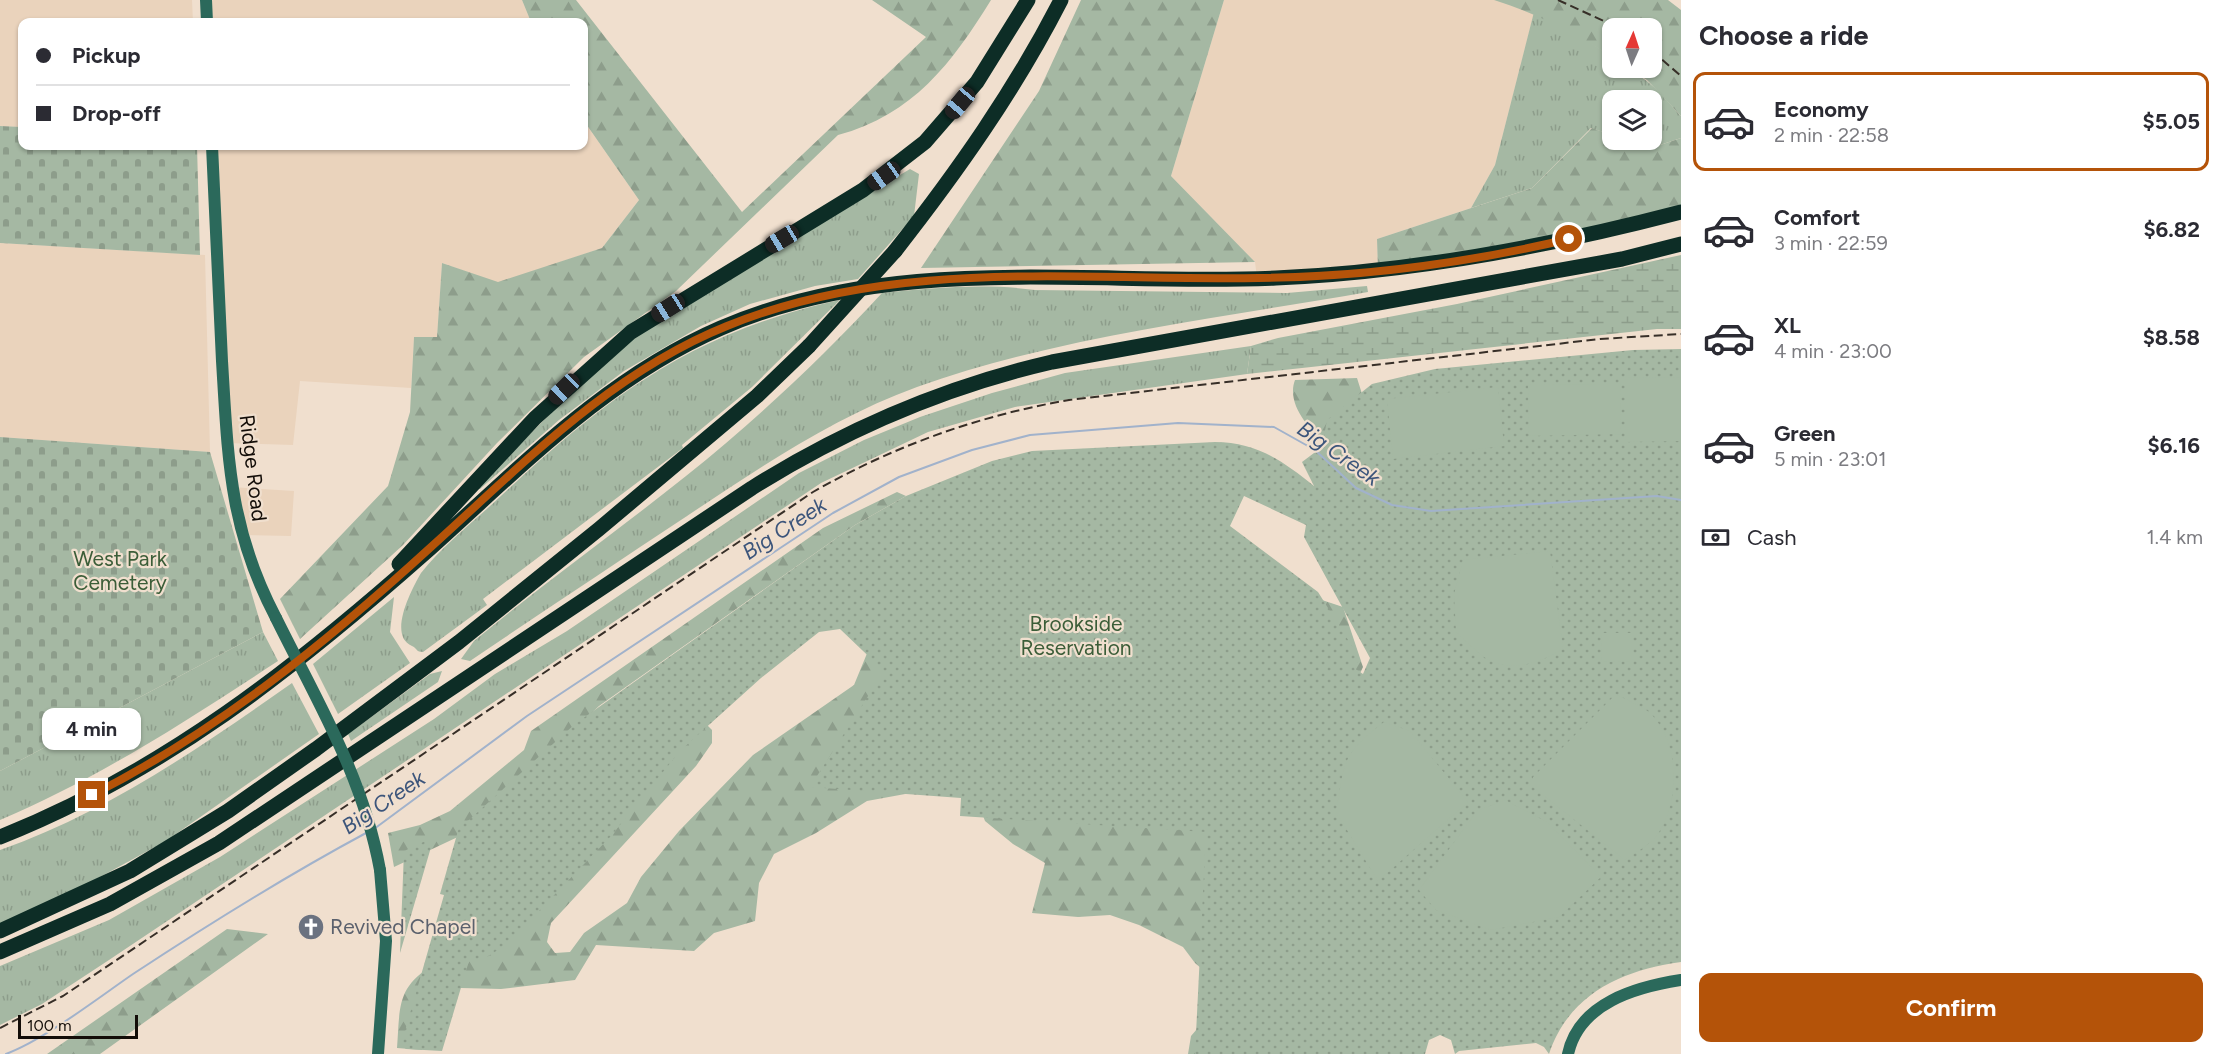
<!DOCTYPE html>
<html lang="en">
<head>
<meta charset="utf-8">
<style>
	body { margin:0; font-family:Figtree,sans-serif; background:#f2f2f3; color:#2b2b33; height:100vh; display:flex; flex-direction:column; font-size:22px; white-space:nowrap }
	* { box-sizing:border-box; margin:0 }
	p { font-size:20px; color:#7c7c81 }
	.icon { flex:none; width:33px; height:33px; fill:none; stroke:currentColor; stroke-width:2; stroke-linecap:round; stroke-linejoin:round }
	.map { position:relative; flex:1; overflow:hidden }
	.side { display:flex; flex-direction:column; background:#fff; width:540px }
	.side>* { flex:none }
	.guide { position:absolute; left:18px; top:18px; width:570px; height:132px; border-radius:12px; box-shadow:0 2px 4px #0004; display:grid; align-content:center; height:132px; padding:0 18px; background:#fff }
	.needle { width:39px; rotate:3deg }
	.buttons { position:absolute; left:1602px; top:18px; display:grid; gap:12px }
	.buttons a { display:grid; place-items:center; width:60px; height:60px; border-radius:12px; background:#fff; box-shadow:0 2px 4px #0004; font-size:30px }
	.scale { position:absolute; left:18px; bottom:15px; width:120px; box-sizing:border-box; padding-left:6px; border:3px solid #130d08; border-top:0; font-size:16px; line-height:21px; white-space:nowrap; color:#130d08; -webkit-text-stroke:4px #f0dfce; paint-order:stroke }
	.end { position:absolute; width:27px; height:27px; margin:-14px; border:8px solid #b45309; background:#fff; box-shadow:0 0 0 3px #fff }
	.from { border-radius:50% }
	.bubble { position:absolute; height:42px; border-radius:12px; background:#fff; box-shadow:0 2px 4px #0004; font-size:20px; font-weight:700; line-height:42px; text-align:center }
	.car { position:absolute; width:18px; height:36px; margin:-18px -9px; border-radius:8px; box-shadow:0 0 4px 2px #0007; background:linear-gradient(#222 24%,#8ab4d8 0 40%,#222 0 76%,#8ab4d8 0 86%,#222 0) }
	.guide b { display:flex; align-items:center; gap:21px; height:57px; font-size:22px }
	.guide b+b { border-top:2px solid #e1e1e2 }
	.guide i { width:15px; height:15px; background:#2b2b33 }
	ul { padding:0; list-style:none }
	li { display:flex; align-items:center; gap:18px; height:99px; margin:0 12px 9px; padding:0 6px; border:3px solid transparent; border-radius:12px }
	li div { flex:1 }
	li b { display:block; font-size:22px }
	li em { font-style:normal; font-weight:700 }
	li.current { border-color:#b45309 }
	li>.icon { width:54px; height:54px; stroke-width:1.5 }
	h2 { padding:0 18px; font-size:27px; line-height:72px }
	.pay { display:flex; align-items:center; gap:15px; height:66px; padding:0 18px; font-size:22px }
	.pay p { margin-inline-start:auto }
	.primary-button { display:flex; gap:12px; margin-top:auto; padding:12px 18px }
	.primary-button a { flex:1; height:69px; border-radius:12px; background:#b45309; color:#fff; font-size:24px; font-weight:700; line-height:69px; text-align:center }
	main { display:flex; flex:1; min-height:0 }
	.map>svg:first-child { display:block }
</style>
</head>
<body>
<main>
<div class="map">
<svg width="1681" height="1054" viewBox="0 0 1681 1054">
	<defs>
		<pattern id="grass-tufts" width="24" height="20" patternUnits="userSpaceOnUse" patternTransform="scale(1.5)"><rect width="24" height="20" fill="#a5b8a3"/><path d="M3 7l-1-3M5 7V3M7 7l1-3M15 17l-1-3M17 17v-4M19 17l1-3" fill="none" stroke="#8d9d8b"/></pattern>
		<pattern id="forest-firs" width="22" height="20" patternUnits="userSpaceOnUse" patternTransform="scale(1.5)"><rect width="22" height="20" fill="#a5b8a3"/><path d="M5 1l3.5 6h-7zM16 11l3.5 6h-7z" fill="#8d9d8b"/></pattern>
		<pattern id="wetland-marsh" width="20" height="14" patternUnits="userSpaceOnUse" patternTransform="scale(1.5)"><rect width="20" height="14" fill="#a5b8a3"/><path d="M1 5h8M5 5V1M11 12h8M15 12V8" fill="none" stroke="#8d9d8b"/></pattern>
		<pattern id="cemetery-stones" width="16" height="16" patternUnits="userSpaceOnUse" patternTransform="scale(1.5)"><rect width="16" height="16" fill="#a5b8a3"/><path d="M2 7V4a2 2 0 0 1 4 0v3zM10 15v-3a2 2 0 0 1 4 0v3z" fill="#8d9d8b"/></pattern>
		<pattern id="park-dots" width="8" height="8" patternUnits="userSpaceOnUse" patternTransform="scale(1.5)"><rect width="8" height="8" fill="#a5b8a3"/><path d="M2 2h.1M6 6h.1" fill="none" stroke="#8d9d8b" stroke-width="1.8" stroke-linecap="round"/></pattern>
	</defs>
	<rect width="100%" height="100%" fill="#f0dfce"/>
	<!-- built -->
	<path fill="#ead3bc" d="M 0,0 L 192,0 L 193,22 L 22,22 L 22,127 L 0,126 Z
		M 206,0 L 522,0 L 531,22 L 207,22 Z
		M 1224,0 L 1550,0 L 1534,13 L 1495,165 L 1471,208 L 1377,239 L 1378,271 L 1257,278 L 1255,262 L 1171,176 Z
		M 584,121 L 639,200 L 602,248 L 498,283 L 442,263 L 437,338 L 414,337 L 411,388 L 300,381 L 293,445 L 227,443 L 212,146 L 584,146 Z
		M 0,243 L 205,255 L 210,452 L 0,437 Z
		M 231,487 L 294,491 L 291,536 L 242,535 Z"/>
	<!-- grass -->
	<path fill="url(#grass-tufts)" d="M 1534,12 L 1576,33 L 1612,57 L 1612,68 C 1643,68 1661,95 1681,116 L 1681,138 L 1648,149 L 1623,140 L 1652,140 L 1652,100 L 1612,100 L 1612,135 L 1591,128 L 1532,188 L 1471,208 L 1495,165 Z
		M 910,169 L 919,174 L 914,216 L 858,279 L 815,286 L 750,304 L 701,326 L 624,371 L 559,420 L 480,489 L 477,487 L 593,371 L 653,323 Z
		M 1367,286 L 1368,292 C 1220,318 1060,336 917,387 C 832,418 759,468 684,518 C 613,565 541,613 470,661 L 461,659 L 474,641 C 543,584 616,532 686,476 C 756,420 821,359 882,293 C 932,288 985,283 1035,290 L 1287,293 Z
		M 840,300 L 752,387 L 682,445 L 683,448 L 483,599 L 487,605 L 423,652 C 416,652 418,649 412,646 C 388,636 410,592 421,573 C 444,544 476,520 503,494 C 611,394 693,332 840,300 Z
		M 1251,346 L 1247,374 L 1015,407 L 928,432 L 821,483 L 109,960 L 42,1004 L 0,1025 L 0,966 L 109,920 L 220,857 L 434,719 L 495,674 L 567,631 L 799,473 L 864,440 L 920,417 L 992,393 L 1065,373 Z
		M 394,597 L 390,632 L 410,663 L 338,714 L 313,664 Z
		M 263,632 L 278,661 C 188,720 99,778 0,820 L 0,771 Z
		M 442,671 L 438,682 L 351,741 L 348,734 L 430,674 Z
		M 292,683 L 319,734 L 166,841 L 80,888 L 0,924 L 0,850 C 106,813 201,747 292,683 Z"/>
	<!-- forest -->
	<path fill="url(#forest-firs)" d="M 522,0 L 576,0 L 742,212 L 926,37 L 872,0 L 991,0 C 952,63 913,115 838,135 L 676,291 L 584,357 L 497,443 L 403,545 L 300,639 L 280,599 L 388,486 L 410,412 L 414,337 L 437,337 L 442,263 L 498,282 L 602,248 L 639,200 L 584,121 L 584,22 L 531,22 Z
		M 1081,0 L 1224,0 L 1171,176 L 1255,262 L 921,268 L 1039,91 Z
		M 1494,0 L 1668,0 L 1681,10 L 1681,116 L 1647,80 L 1628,68 L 1652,68 L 1652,28 L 1612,28 L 1612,57 C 1574,32 1538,14 1494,0 Z
		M 1592,128 L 1612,135 L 1612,140 L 1623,140 L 1648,149 L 1681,138 L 1681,211 L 1378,271 L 1377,239 L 1532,188 Z
		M 1357,378 L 1369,416 L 1325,445 C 1309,428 1286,404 1295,380 Z
		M 897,492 L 906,496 L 855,525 L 599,706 L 462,835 L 394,867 L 388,833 L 420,825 L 450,811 L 524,750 L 531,731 L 823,528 Z
		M 1233,533 L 1322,600 L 1343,607 L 1363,667 L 1342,712 L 1288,1054 L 1188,1054 L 1191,1036 L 1215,1008 L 1215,980 L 1195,963 L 1183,947 L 1139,925 L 1110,915 L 1078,917 L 1032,913 L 1045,863 L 1013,844 L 985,821 L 977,800 L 927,790 L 867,801 L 816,833 L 774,854 L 759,883 L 755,921 L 714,933 L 694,951 L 596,945 L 575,980 L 501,989 L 461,988 L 440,992 L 422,1050 L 397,1048 C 400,1009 396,986 434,965 L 704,722 L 712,730 L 712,743 L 696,766 L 551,923 L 547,942 L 555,953 L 570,952 L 584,933 L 627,903 L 641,877 L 679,831 L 753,755 L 854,685 L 875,634 Z
		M 227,929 L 268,934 L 100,1054 L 47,1054 Z"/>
	<!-- wetland -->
	<path fill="url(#wetland-marsh)" d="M 1681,255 L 1681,329 L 1657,329 L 1247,374 L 1251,346 L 1278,338 L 1457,304 Z"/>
	<!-- cemetery -->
	<path fill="url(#cemetery-stones)" d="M 0,126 L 22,127 L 22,146 L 197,146 L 200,255 L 0,243 Z
		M 0,437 L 210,452 L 263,632 L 0,771 Z"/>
	<!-- park -->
	<path fill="url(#park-dots)" fill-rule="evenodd" d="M 1681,349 L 1681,962 C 1622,970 1569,994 1549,1054 L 1544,1047 L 1536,1043 L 1459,1051 L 1455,1054 L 1451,1040 L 1440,1035 L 1429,1040 L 1425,1054 L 1195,1054 L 1206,832 L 960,816 L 961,798 L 810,787 L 884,671 L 840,629 L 819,632 L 761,678 L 680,751 L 611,836 L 507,944 L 487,957 L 469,961 L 442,1051 L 406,1049 L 401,1045 L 444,895 L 440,894 L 460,824 L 469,820 L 575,724 L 855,525 L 906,496 L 992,461 L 1032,451 L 1215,442 C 1256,442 1283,461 1314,486 L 1302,462 L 1322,447 L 1327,420 L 1372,384 L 1435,369 L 1633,350 ZM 1244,496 L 1306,525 L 1304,537 L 1370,658 L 1363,674 L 1354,668 L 1360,659 L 1318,592 L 1230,526 Z
		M 434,837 L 400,953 L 404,851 Z"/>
	<!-- pitch -->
	<path fill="#a5b8a3" d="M 1681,377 L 1681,441 L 1627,442 L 1627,378 Z
		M 1620,384 L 1621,434 L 1529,436 L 1528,385 Z
		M 1498,387 L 1504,446 L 1393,459 L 1387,399 Z
		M 1550,551 L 1563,649 C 1540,663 1509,674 1484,657 C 1474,650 1465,640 1456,632 L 1454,594 L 1463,560 Z
		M 1601,633 L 1631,633 L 1631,661 L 1602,662 Z
		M 1616,694 C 1626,700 1640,705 1649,712 C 1681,742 1681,805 1655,838 C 1647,846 1635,853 1625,860 L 1533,787 L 1533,777 Z
		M 1384,722 L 1410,731 L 1468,802 L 1378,881 L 1336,812 C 1345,761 1341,755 1384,722 Z
		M 1505,800 L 1547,822 L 1601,877 L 1559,917 L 1491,930 L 1436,910 L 1419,890 L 1477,811 Z"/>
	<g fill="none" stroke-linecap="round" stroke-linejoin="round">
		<!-- stream -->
		<path stroke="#a1b2cb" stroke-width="2" d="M 374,829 L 527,716 L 833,513 L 899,477 L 972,450 L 1030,435 L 1178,423 L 1274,427 L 1315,450 L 1356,488 L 1392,505 L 1431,511 L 1657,496 L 1681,500
			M 6,1054 C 44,1040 98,998 133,974 C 209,924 286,876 366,833"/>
		<!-- secondary -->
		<path stroke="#2b695b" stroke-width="12" d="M 206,0 L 207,22
			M 212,146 C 215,217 218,289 222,361 C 228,458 229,529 276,618
			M 378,1054 L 386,941 L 380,870
			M 1568,1054 C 1579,1003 1636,987 1681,980"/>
		<!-- highway -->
		<path stroke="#0d2d26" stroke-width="15" d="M 895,251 C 957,172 1015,90 1061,0
			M 399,564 L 535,418 L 631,332 L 863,190 L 925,142 L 977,82 L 1028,0
			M 0,837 C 164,772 295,668 425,553 C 518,470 605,378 721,328 C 896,252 1091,286 1276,278 C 1414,272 1547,247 1681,212
			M 0,931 L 130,871 L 228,811 L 316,749 L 459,642 L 599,529 L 757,396 L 809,346
			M 0,952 L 110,904 L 219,843 L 752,488 C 846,429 944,387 1052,362 L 1622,259 L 1681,244"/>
		<!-- rail -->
		<path stroke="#372f28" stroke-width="2" stroke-dasharray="9 4.5" stroke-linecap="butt" d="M 1558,0 L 1619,28
			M 1652,51 L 1681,76
			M 0,1028 L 63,996 L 813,492 C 894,446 977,416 1069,400 L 1600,339 L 1681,334"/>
		<!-- secondary-bridge -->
		<path stroke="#2b695b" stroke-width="12" d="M 276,618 C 318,703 363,776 380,870"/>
		<!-- highway-bridge -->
		<path stroke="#0d2d26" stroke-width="15" d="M 809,346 L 895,251"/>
	</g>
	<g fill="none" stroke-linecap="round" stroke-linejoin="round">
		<!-- route -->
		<path stroke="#b45309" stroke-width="8" d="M 92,795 C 218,731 327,642 431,547 C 522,465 610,373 727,326 C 894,257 1081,281 1258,278 C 1362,277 1467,263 1569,239"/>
	</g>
	<!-- icons -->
	<defs>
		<symbol id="church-disc" viewBox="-11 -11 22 22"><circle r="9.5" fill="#6b7280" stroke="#f0dfce"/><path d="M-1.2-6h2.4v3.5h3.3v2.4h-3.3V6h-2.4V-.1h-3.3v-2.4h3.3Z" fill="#fff"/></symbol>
	</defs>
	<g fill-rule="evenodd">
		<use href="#church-disc" x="296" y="912" width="30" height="30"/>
	</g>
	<g text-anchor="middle" stroke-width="4.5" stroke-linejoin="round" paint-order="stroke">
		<!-- street labels -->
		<g font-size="21" fill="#130d08" stroke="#f0dfce">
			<text transform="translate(253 468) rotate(83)" y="7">Ridge Road</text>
		</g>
		<!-- park labels -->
		<g font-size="21" fill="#3b5d38" stroke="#f0dfce">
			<text x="120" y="566">West Park<tspan x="120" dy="24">Cemetery</tspan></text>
			<text x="1076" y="631">Brookside<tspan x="1076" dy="24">Reservation</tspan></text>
		</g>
		<!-- worship labels -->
		<g font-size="21" fill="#5b616d" stroke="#f0dfce" text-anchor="start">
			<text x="330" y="934">Revived Chapel</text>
		</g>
		<!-- water labels -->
		<g font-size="22" font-style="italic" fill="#3c557b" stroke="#f0dfce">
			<text transform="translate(1339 453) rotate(35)" y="8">Big Creek</text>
			<text transform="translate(784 528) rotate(-33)" y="8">Big Creek</text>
			<text transform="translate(383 802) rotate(-34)" y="8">Big Creek</text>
		</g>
	</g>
</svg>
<div class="buttons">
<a><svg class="needle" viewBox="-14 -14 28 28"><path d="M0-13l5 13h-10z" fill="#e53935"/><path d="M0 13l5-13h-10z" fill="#7c7c81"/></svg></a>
<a><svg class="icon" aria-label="layers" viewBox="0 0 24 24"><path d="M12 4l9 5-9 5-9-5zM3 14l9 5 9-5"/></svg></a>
</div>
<div class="scale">100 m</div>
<i class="end from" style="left:1569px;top:239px"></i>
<i class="end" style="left:92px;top:795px"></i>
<div class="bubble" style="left:42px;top:708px;width:99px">4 min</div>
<i class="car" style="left:960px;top:103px;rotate:220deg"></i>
<i class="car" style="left:884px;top:176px;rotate:235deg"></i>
<i class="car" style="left:782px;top:239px;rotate:239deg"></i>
<i class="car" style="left:668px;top:308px;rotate:238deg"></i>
<i class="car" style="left:564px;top:389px;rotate:226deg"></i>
<div class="guide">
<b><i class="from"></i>Pickup</b>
<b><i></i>Drop-off</b>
</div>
</div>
<section class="side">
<h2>Choose a ride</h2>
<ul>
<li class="current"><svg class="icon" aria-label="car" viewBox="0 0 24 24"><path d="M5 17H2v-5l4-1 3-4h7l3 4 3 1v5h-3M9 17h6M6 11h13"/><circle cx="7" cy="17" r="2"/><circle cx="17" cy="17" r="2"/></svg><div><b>Economy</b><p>2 min · 22:58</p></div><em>$5.05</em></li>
<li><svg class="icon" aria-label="car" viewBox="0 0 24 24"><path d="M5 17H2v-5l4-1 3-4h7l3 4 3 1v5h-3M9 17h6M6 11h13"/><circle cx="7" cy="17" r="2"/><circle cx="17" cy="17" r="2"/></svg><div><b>Comfort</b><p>3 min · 22:59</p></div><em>$6.82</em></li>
<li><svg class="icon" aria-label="car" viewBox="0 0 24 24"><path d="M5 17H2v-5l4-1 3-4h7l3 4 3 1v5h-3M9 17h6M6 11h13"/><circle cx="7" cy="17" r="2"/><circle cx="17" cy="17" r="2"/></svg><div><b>XL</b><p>4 min · 23:00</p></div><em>$8.58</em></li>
<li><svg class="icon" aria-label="car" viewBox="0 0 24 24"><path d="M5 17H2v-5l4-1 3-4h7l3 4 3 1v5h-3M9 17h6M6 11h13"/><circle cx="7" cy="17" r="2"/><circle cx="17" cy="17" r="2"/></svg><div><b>Green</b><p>5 min · 23:01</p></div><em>$6.16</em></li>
</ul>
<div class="pay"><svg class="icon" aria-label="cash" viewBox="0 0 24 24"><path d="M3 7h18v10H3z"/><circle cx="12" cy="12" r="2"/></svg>Cash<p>1.4 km</p></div>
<div class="primary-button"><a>Confirm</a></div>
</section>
</main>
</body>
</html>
